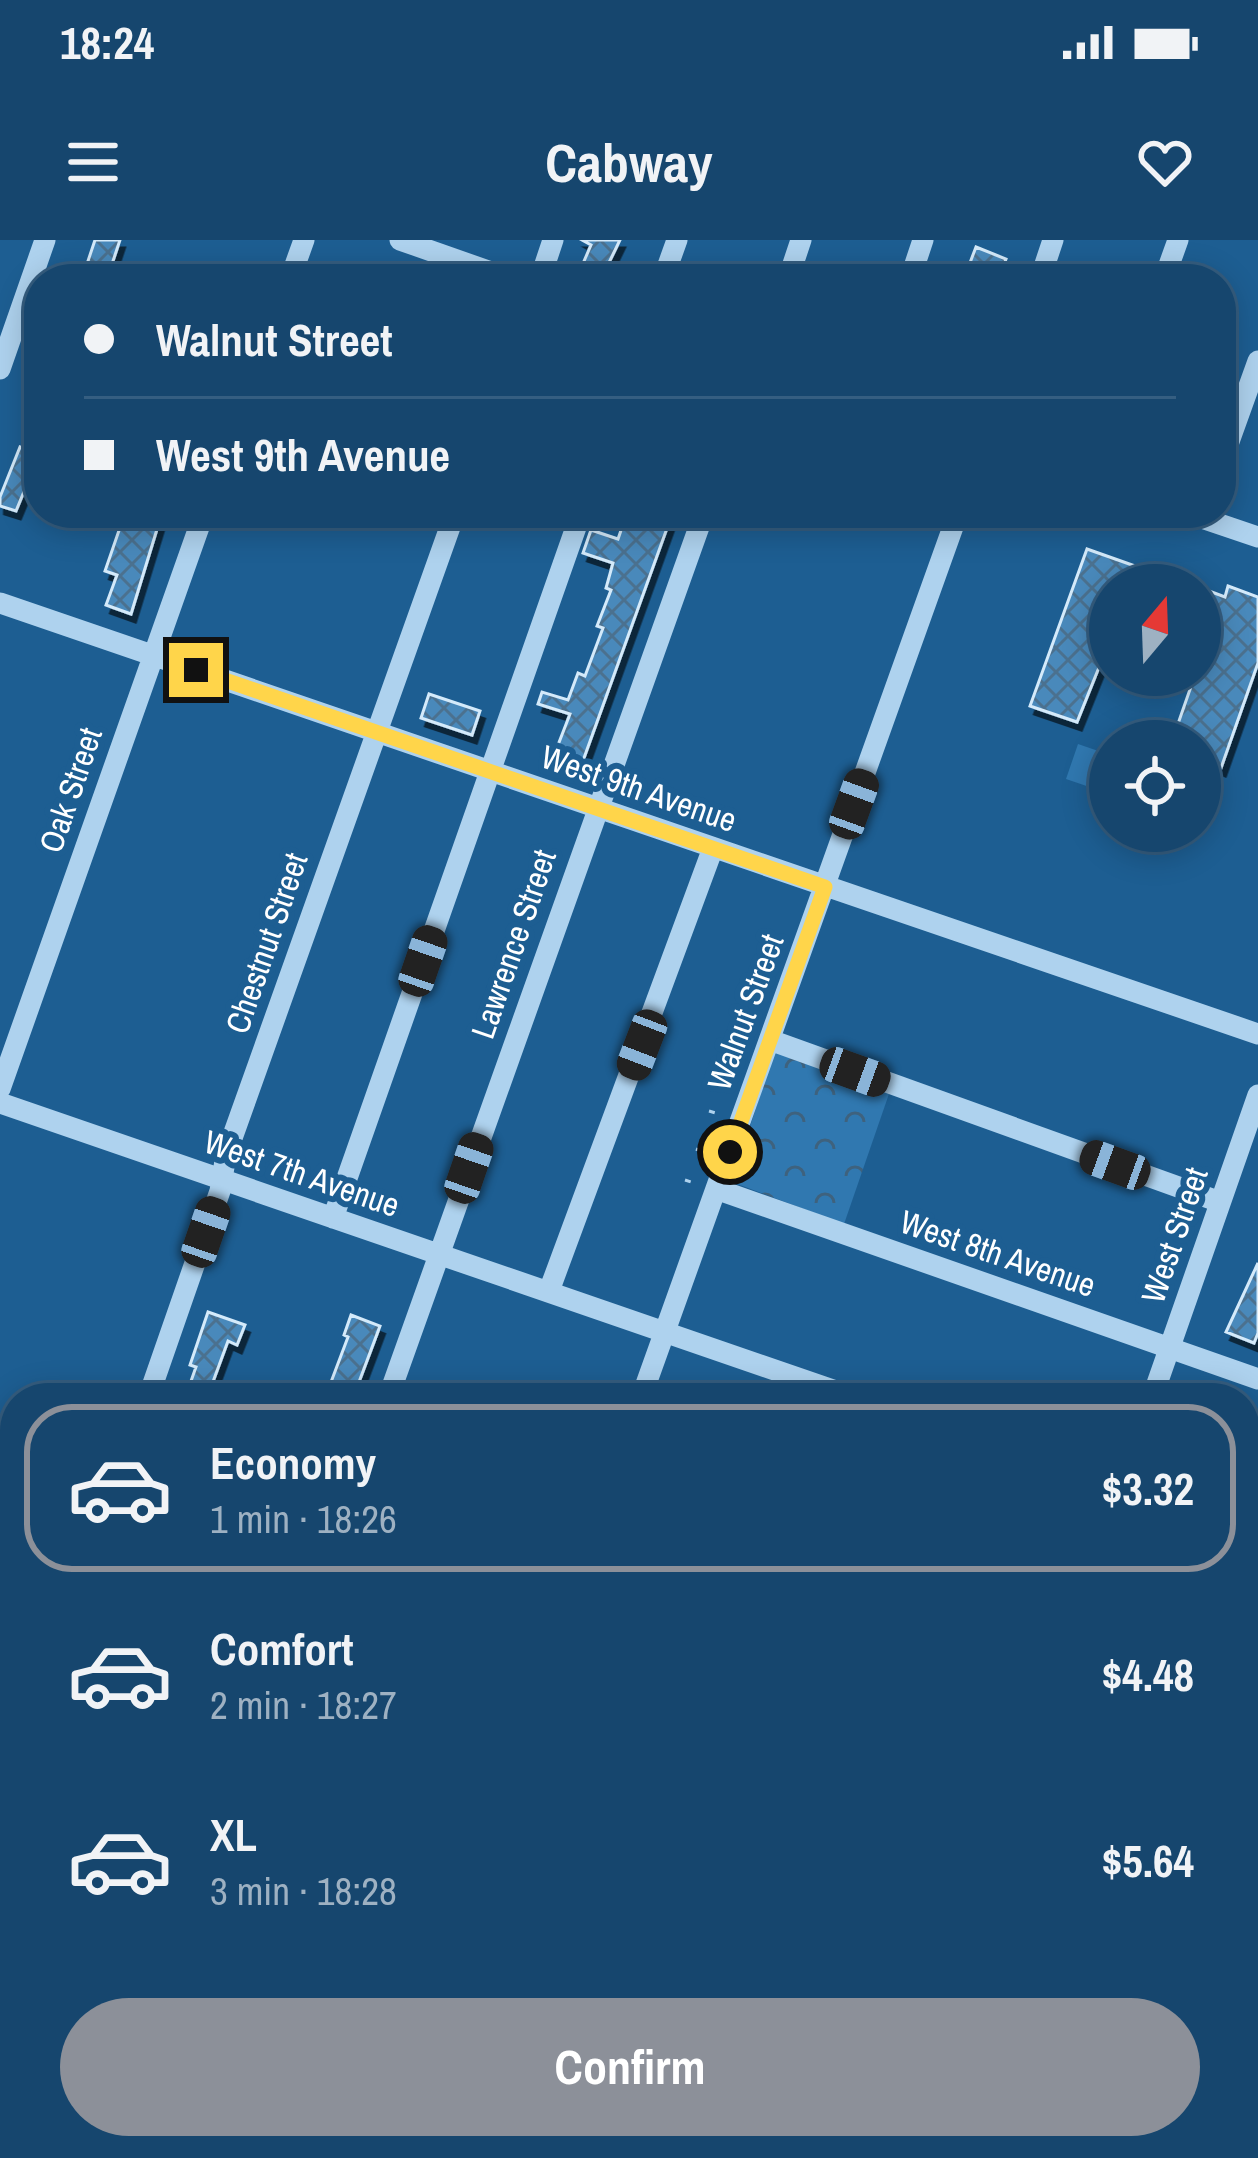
<!DOCTYPE html>
<html lang="en">
<head>
<meta charset="utf-8">
<style>
	body { margin:0; font-family:"Archivo Narrow",sans-serif; background:#1f4d73; color:#f1f3f6; height:100vh; display:flex; flex-direction:column; font-size:45px; white-space:nowrap }
	* { box-sizing:border-box; margin:0 }
	p { font-size:39px; color:#9eb1c2 }
	.icon { flex:none; width:66px; height:66px; fill:none; stroke:currentColor; stroke-width:2; stroke-linecap:round; stroke-linejoin:round }
	.map { position:relative; flex:1; overflow:hidden }
	.sheet { position:absolute; left:0px; top:1143px; width:1260px; height:777px; display:flex; flex-direction:column; background:#16466e; border-radius:48px 48px 0 0; box-shadow:0 6px 30px #0003,0 0 0 3px #355e81 }
	.sheet>* { flex:none }
	.hud { position:absolute; left:24px; top:24px; width:1212px; height:264px; border-radius:48px; box-shadow:0 6px 30px #0003,0 0 0 3px #355e81; display:grid; align-content:center; height:264px; padding:0 60px; background:#16466e }
	.needle { width:78px; rotate:19deg }
	.tools { position:absolute; left:1089px; top:324px; display:grid; gap:24px }
	.tools a { display:grid; place-items:center; width:132px; height:132px; border-radius:50%; background:#16466e; box-shadow:0 6px 30px #0003,0 0 0 3px #355e81; font-size:60px }
	.end { position:absolute; width:54px; height:54px; margin:-27px; border:15px solid #ffd54a; background:#111; box-shadow:0 0 0 6px #111 }
	.from { border-radius:50% }
	.car { position:absolute; width:36px; height:72px; margin:-36px -18px; border-radius:15px; box-shadow:0 0 9px 3px #0007; background:linear-gradient(#222 24%,#8ab4d8 0 40%,#222 0 76%,#8ab4d8 0 86%,#222 0) }
	.hud b { display:flex; align-items:center; gap:42px; height:114px; font-size:45px }
	.hud b+b { border-top:3px solid #355e81 }
	.hud i { width:30px; height:30px; background:#f1f3f6 }
	ul { padding:21px 0 0; list-style:none }
	li { display:flex; align-items:center; gap:36px; height:168px; margin:0 24px 18px; padding:0 36px; border:6px solid transparent; border-radius:48px }
	li div { flex:1 }
	li b { display:block; font-size:45px }
	li em { font-style:normal; font-weight:700 }
	li.current { border-color:#8c9099 }
	li>.icon { width:108px; height:108px; stroke-width:1.5 }
	.button { display:flex; gap:24px; margin-top:auto; padding:24px 60px }
	.button a { flex:1; height:138px; border-radius:72px; background:#8c9099; color:#fff; font-size:48px; font-weight:700; line-height:138px; text-align:center }
	.status { display:flex; justify-content:space-between; align-items:center; height:84px; padding:0 60px; background:#16466e; direction:ltr }
	.status svg { height:33px; fill:currentColor }
	header { display:flex; justify-content:space-between; align-items:center; height:156px; padding:0 60px; background:#16466e; font-size:54px; font-weight:700 }
	.map>svg:first-child { display:block }
</style>
</head>
<body>
<div class="status"><b>18:24</b><svg viewBox="0 0 49 12"><path d="M0 12V9h3v3zM5 12V6h3v6zM10 12V3h3v9zM15 12V0h3v12zM26 1h20v11H26zM47 4h2v5h-2z"/></svg></div>
<header><svg class="icon" aria-label="menu" viewBox="0 0 24 24"><path d="M4 6h16M4 12h16M4 18h16"/></svg>Cabway<svg class="icon" aria-label="heart" viewBox="0 0 24 24"><path d="M12 20l-8-8c-3-5 5-10 8-4 3-6 11-1 8 4z"/></svg></header>
<div class="map">
<svg width="1258" height="1918" viewBox="0 0 1258 1918">
	<defs>
		<pattern id="park-crowns" width="20" height="18" patternUnits="userSpaceOnUse" patternTransform="scale(3)"><rect width="20" height="18" fill="#3078b0"/><path d="M2 6a3 3 0 1 1 6 0M12 15a3 3 0 1 1 6 0" fill="none" stroke="#3e627e"/></pattern>
		<pattern id="building-cross-hatch" width="8" height="8" patternUnits="userSpaceOnUse" patternTransform="scale(3)"><rect width="8" height="8" fill="#4a89bb"/><path d="M0 0l8 8M0 8l8-8" fill="none" stroke="#4b718f"/></pattern>
		<filter id="shadow"><feDropShadow dx="4.5" dy="8" stdDeviation="0" flood-color="#0009"/></filter>
	</defs>
	<rect width="100%" height="100%" fill="#1d5e92"/>
	<!-- grass -->
	<path fill="#3078b0" d="M 1078,504 L 1110,515 L 1110,554 L 1066,539 Z"/>
	<!-- park -->
	<path fill="url(#park-crowns)" d="M 776,807 L 891,848 L 844,984 L 732,942 Z"/>
	<!-- building -->
	<path fill="url(#building-cross-hatch)" stroke="#d4eafa" stroke-width="3" filter="url(#shadow)" d="M 95,0 L 120,0 L 107,39 L 82,39 Z
		M 582,0 L 620,0 L 601,39 L 578,35 L 591,5 Z
		M 976,7 L 1006,19 L 1003,27 L 1009,30 L 1006,39 L 968,28 Z
		M 20,207 L 39,215 L 16,271 L 0,266 L 0,257 Z
		M 125,273 L 162,273 L 131,374 L 106,365 L 117,335 L 105,331 Z
		M 627,273 L 651,273 L 670,280 L 580,529 L 553,518 L 570,474 L 538,464 L 542,452 L 568,460 L 578,433 L 585,436 L 603,388 L 597,386 L 611,350 L 606,348 L 613,323 L 583,313 L 591,290 L 618,299 Z
		M 1087,309 L 1183,343 L 1110,345 L 1110,400 L 1077,482 L 1030,466 Z
		M 1228,346 L 1258,357 L 1258,423 L 1221,528 L 1200,520 L 1200,501 L 1172,501 L 1195,435 L 1200,435 L 1206,405 L 1200,403 L 1200,358 L 1205,360 L 1209,351 L 1225,357 Z
		M 429,454 L 480,471 L 472,495 L 421,478 Z
		M 1258,1023 L 1258,1093 L 1254,1103 L 1226,1092 Z
		M 208,1072 L 245,1085 L 237,1105 L 228,1101 L 207,1158 L 185,1158 L 196,1127 L 190,1125 Z
		M 351,1075 L 380,1086 L 353,1158 L 325,1158 L 348,1097 L 344,1095 Z"/>
	<g fill="none" stroke-linecap="round" stroke-linejoin="round">
		<!-- path -->
		<path stroke="#aed2ee" stroke-width="3" stroke-dasharray="6 9" stroke-linecap="butt" d="M 718,841 L 732,846
			M 709,871 L 722,875
			M 696,909 L 708,914
			M 685,940 L 697,944"/>
		<!-- minor -->
		<path stroke="#aed2ee" stroke-width="21" d="M 400,0 L 511,39
			M 290,39 L 304,0
			M 540,39 L 553,0
			M 663,39 L 677,0
			M 788,39 L 801,0
			M 910,39 L 923,0
			M 1040,39 L 1053,0
			M 1164,39 L 1178,0
			M 0,129 L 45,0
			M 1221,224 L 1258,121
			M 1187,273 L 1258,297
			M 0,363 L 1258,794
			M 770,800 L 1220,962
			M 0,849 L 204,273
			M 0,863 L 856,1158
			M 716,949 L 1258,1139
			M 333,978 L 581,273
			M 549,1051 L 713,608
			M 148,1158 L 220,951 L 226,915 L 455,273
			M 388,1158 L 704,273
			M 641,1158 L 958,273
			M 1152,1158 L 1258,855
			M 1245,1369 L 1258,1332
			M 1245,1461 L 1258,1466
			M 0,1591 L 15,1547
			M 0,1722 L 15,1727
			M 1245,1839 L 1258,1802
			M 0,1866 L 15,1872
			M 107,1905 L 142,1918
			M 608,1905 L 646,1918
			M 885,1918 L 890,1905
			M 1053,1918 L 1057,1905
			M 1217,1918 L 1222,1905"/>
		<!-- major -->
		<path stroke="#f5faff" stroke-width="27" d="M 0,1363 L 15,1368
			M 1245,1794 L 1258,1799"/>
	</g>
	<g fill="none" stroke-linecap="round" stroke-linejoin="round">
		<!-- route -->
		<path stroke="#ffd54a" stroke-width="15" d="M 196,430 L 825,647 L 730,912"/>
	</g>
	<g text-anchor="middle" stroke-width="12" stroke-linejoin="round" paint-order="stroke">
		<!-- street labels -->
		<g font-size="33" fill="#fff" stroke="#1d5e92">
			<text transform="translate(639 548) rotate(19)" y="12">West 9th Avenue</text>
			<text transform="translate(70 550) rotate(-71)" y="12">Oak Street</text>
			<text transform="translate(266 703) rotate(-71)" y="12">Chestnut Street</text>
			<text transform="translate(513 704) rotate(-71)" y="12">Lawrence Street</text>
			<text transform="translate(745 772) rotate(-70)" y="12">Walnut Street</text>
			<text transform="translate(302 933) rotate(19)" y="12">West 7th Avenue</text>
			<text transform="translate(1174 995) rotate(-71)" y="12">West Street</text>
			<text transform="translate(998 1013) rotate(19)" y="12">West 8th Avenue</text>
		</g>
	</g>
</svg>
<div class="tools">
<a><svg class="needle" viewBox="-14 -14 28 28"><path d="M0-13l5 13h-10z" fill="#e53935"/><path d="M0 13l5-13h-10z" fill="#9eb1c2"/></svg></a>
<a><svg class="icon" aria-label="locate" viewBox="0 0 24 24"><circle cx="12" cy="12" r="6"/><path d="M12 2v4M12 18v4M2 12h4M18 12h4"/></svg></a>
</div>
<i class="end from" style="left:730px;top:912px"></i>
<i class="end" style="left:196px;top:430px"></i>
<i class="car" style="left:854px;top:564px;rotate:20deg"></i>
<i class="car" style="left:423px;top:721px;rotate:19deg"></i>
<i class="car" style="left:642px;top:805px;rotate:201deg"></i>
<i class="car" style="left:855px;top:832px;rotate:110deg"></i>
<i class="car" style="left:1115px;top:925px;rotate:290deg"></i>
<i class="car" style="left:469px;top:928px;rotate:19deg"></i>
<i class="car" style="left:206px;top:992px;rotate:19deg"></i>
<div class="hud">
<b><i class="from"></i>Walnut Street</b>
<b><i></i>West 9th Avenue</b>
</div>
<section class="sheet">
<ul>
<li class="current"><svg class="icon" aria-label="car" viewBox="0 0 24 24"><path d="M5 17H2v-5l4-1 3-4h7l3 4 3 1v5h-3M9 17h6M6 11h13"/><circle cx="7" cy="17" r="2"/><circle cx="17" cy="17" r="2"/></svg><div><b>Economy</b><p>1 min · 18:26</p></div><em>$3.32</em></li>
<li><svg class="icon" aria-label="car" viewBox="0 0 24 24"><path d="M5 17H2v-5l4-1 3-4h7l3 4 3 1v5h-3M9 17h6M6 11h13"/><circle cx="7" cy="17" r="2"/><circle cx="17" cy="17" r="2"/></svg><div><b>Comfort</b><p>2 min · 18:27</p></div><em>$4.48</em></li>
<li><svg class="icon" aria-label="car" viewBox="0 0 24 24"><path d="M5 17H2v-5l4-1 3-4h7l3 4 3 1v5h-3M9 17h6M6 11h13"/><circle cx="7" cy="17" r="2"/><circle cx="17" cy="17" r="2"/></svg><div><b>XL</b><p>3 min · 18:28</p></div><em>$5.64</em></li>
</ul>
<div class="button"><a>Confirm</a></div>
</section>
</div>
</body>
</html>
